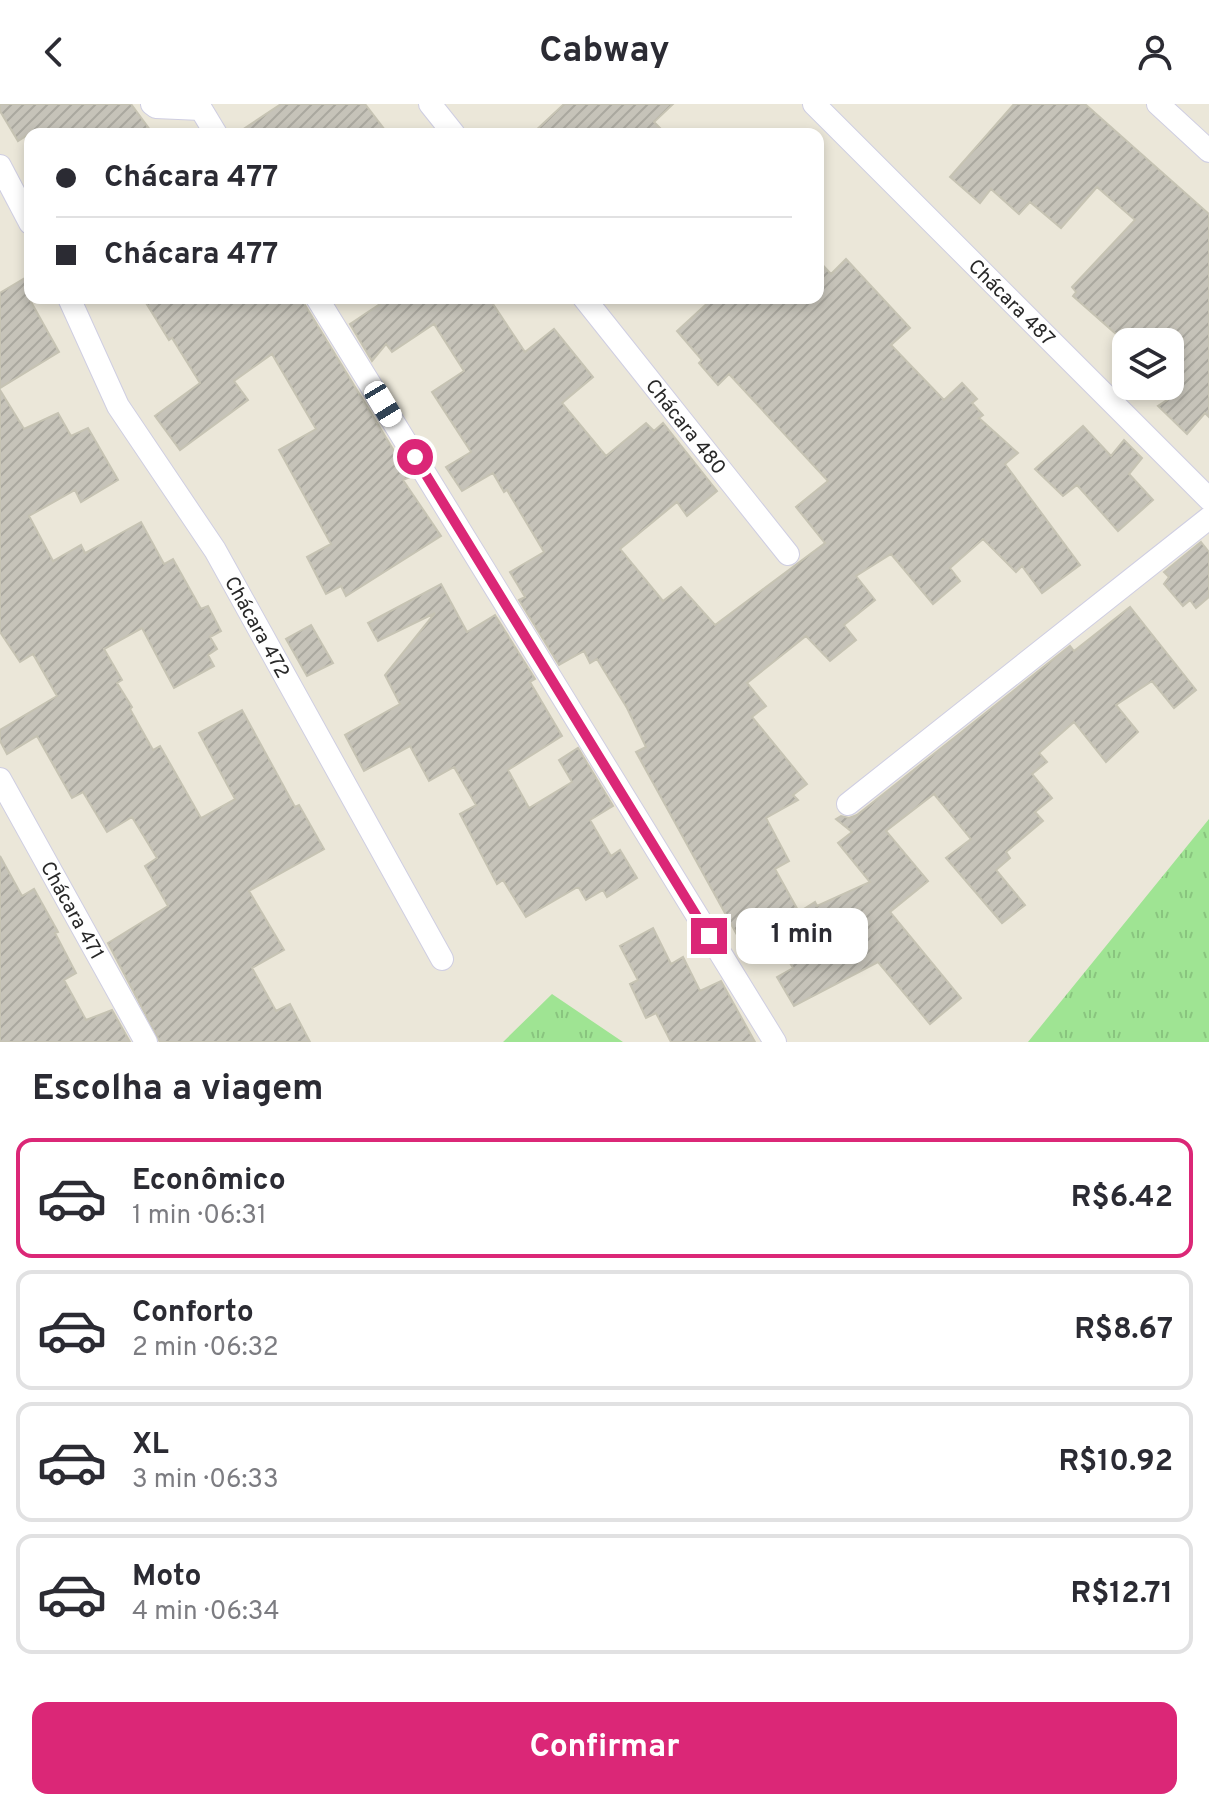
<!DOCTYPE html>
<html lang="pt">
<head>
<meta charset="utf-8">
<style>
	body { margin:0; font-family:Overpass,sans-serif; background:#f2f2f3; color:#2b2b33; height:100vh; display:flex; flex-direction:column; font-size:30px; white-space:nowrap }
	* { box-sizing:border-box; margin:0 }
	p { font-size:26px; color:#7c7c81 }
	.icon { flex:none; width:44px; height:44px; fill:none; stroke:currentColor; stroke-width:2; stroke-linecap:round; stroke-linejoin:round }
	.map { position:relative; height:938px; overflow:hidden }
	.sheet { display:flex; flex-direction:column; background:#fff; flex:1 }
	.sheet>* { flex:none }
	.top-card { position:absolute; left:24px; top:24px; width:800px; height:176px; border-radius:16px; box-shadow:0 4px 12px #0003; display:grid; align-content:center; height:176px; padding:0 32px; background:#fff }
	.fabs { position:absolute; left:1112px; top:224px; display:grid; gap:16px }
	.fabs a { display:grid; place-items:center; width:72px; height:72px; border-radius:16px; background:#fff; box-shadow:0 4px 12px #0003; font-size:40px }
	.end { position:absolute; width:36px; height:36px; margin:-18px; border:10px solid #db2777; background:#fff; box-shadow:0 0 0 4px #fff }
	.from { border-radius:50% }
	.bubble { position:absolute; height:56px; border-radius:16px; background:#fff; box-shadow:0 4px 12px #0003; font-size:26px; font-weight:700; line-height:56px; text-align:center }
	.car { position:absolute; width:24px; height:48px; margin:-24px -12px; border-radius:10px; box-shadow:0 0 6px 2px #0007; background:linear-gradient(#fff 24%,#345 0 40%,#fff 0 76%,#345 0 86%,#fff 0) }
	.top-card b { display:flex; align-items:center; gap:28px; height:76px; font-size:30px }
	.top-card b+b { border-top:2px solid #e1e1e2 }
	.top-card i { width:20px; height:20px; background:#2b2b33 }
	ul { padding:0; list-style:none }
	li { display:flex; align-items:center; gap:24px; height:120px; margin:0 16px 12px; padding:0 16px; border:4px solid #e1e1e2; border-radius:16px }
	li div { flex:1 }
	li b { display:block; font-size:30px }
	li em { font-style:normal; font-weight:700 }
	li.active { border-color:#db2777 }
	li>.icon { width:72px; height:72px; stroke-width:1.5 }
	h2 { padding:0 32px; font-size:36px; line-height:96px }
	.primary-button { display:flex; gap:16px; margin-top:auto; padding:16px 32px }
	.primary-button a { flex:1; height:92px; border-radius:16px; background:#db2777; color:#fff; font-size:32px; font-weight:700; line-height:92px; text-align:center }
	header { display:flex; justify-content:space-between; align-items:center; height:104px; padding:0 32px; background:#fff; font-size:36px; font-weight:700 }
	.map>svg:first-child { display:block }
</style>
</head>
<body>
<header><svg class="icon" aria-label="back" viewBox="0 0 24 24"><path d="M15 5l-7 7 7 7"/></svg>Cabway<svg class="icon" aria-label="person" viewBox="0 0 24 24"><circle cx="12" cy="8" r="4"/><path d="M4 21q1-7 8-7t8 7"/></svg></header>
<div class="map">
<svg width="1209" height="938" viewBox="0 0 1209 938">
	<defs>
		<pattern id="grass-tufts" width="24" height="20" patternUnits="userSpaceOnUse" patternTransform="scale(2)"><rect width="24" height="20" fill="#9fe493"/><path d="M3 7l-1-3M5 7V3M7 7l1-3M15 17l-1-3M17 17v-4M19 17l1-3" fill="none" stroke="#89c47f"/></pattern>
		<pattern id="building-hatch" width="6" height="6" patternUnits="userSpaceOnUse" patternTransform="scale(2)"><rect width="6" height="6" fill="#c6c3b9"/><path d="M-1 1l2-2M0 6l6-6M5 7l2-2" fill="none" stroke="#aaa89f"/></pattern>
	</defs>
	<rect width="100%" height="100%" fill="#ebe7d9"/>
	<!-- grass -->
	<path fill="url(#grass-tufts)" d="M 1209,715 L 1209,938 L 1028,938 Z
		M 552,890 L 623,938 L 503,938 Z"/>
	<!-- building -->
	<path fill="url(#building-hatch)" stroke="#c6c3b3" stroke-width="2" d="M 0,0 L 131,0 L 153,30 L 29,30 L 18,37 L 0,7 Z
		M 281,0 L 365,0 L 388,30 L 322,30 L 318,25 L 312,30 L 236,30 Z
		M 564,0 L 673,0 L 654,18 L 666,30 L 532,30 Z
		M 1014,0 L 1085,0 L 1209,110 L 1209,313 L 1205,309 L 1187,330 L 1158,302 L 1170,294 L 1157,282 L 1174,282 L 1170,278 L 1170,238 L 1125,238 L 1073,192 L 1076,188 L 1072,183 L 1135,116 L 1097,83 L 1061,124 L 1030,98 L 1019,110 L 991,85 L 980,99 L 950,73 Z
		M 846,155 L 910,224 L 891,241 L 944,296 L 962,279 L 977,295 L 972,299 L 983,311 L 979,314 L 1018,349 L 1005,360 L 1080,461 L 1042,489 L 1022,462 L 1016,468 L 983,435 L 950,464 L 960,477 L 933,500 L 891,450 L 856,472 L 875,496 L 844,521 L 856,536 L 830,557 L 806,532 L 747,579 L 766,602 L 752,613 L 807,680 L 793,691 L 798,696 L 766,714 L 789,757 L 775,765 L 799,808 L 815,798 L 817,802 L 870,778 L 838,739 L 852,728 L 836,715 L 841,712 L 849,714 L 857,711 L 1070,542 L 1074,547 L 1130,503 L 1196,586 L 1174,604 L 1152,577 L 1116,601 L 1138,628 L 1106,658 L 1074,618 L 1039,649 L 1047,658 L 1032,670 L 1052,694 L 1035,708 L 1043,717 L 1006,748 L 1010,754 L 996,766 L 1025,801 L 1002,819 L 946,754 L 971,735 L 934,690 L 886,727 L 928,777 L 890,808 L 961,894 L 930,920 L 878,858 L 794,902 L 777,873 L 793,864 L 768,822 L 741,838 L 636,648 L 646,643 L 627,604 L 597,555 L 590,559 L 584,547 L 559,561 L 519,496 L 525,493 L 510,468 L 544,448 L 507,386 L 504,388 L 493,369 L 462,387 L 446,363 L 471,348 L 432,288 L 464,267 L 434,220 L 392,248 L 386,240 L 372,257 L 350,220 L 389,194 L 489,194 L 525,248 L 554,225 L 593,273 L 562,299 L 606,352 L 646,319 L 654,327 L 663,319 L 717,387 L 687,412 L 677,398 L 620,445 L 663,497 L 681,483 L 715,521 L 825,439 L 796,403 L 828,377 L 729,270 L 718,281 L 699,259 L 702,256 L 677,227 L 713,194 L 818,194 L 818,156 L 831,170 Z
		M 30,171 L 30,196 L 59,248 L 0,284 L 0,189 Z
		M 143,194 L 303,194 L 305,201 L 410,373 L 403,376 L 441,432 L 346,492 L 341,482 L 326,490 L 307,453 L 331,440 L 279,346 L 316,325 L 272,250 L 234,277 L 248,296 L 180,346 L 155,312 L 200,279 L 172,234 L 169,236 Z
		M 0,286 L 24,325 L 58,309 L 71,332 L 88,324 L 118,376 L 81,398 L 75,386 L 29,412 L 53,457 L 81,441 L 85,449 L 141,418 L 164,460 L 173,455 L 201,505 L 208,502 L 221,527 L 210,533 L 217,545 L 208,551 L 214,562 L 174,584 L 142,524 L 104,545 L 122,576 L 117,579 L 132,603 L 130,605 L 153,646 L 160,642 L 201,714 L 235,695 L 199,629 L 242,606 L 295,703 L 299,701 L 324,745 L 249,787 L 284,846 L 252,864 L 276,907 L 290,900 L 310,938 L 160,938 L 108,839 L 168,802 L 145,762 L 157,754 L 132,713 L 107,728 L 83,688 L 72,694 L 37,632 L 7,650 L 0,637 L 0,626 L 57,592 L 33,550 L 20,558 L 0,528 Z
		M 1083,322 L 1111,352 L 1124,336 L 1142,354 L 1129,370 L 1153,396 L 1118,427 L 1077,381 L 1063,392 L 1035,365 Z
		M 1201,438 L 1209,448 L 1209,493 L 1196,504 L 1190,496 L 1183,502 L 1164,480 L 1169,473 L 1164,468 Z
		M 441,480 L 467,528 L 495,511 L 535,575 L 530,578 L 562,632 L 508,666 L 529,704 L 572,678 L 559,656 L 578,644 L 613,702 L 590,716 L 611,752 L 620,746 L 637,774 L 607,793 L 603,786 L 586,796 L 579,784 L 576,784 L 526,813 L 503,776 L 497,780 L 460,710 L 476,701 L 454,663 L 429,677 L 410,642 L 364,667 L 345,631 L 400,600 L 385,571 L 435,509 L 378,537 L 368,519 Z
		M 311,521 L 333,559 L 307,572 L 286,535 Z
		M 0,752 L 22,792 L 34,785 L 58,828 L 55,829 L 76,869 L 64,876 L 86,916 L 112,906 L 130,938 L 0,938 Z
		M 653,824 L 671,860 L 683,853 L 700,887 L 721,877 L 755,938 L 671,938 L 656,909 L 646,914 L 630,880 L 638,876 L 620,842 Z"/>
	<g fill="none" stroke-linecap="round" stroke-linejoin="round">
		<defs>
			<g id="street">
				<path d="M 152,0 L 156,3 L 201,5 L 216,30"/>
				<path d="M 430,0 L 454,30"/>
				<path id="s1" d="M 814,0 L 1209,395"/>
				<path d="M 1158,0 L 1209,47"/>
				<path d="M 0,62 L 30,119"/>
				<path id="s2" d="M 69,194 L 118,302 L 215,446 L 442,855"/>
				<path d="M 317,194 L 775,938"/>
				<path id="s3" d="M 584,194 L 788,450"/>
				<path id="s4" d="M 0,675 L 146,938"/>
				<path d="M 848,700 L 1209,414"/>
			</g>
		</defs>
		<!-- street casing -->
		<use href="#street" stroke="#cfcee2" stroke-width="24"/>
		<!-- street -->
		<use href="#street" stroke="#fff" stroke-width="22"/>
	</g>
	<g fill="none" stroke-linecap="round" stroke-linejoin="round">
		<!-- route -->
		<path stroke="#db2777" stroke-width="10" d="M 415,353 L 709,832"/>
	</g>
	<g text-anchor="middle" stroke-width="6" stroke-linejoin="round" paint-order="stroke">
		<!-- street labels -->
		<g font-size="20" fill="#282828" stroke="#fff">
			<text dy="7" stroke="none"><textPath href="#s1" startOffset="280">Chácara 487</textPath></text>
			<text dy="7" stroke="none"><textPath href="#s3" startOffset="164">Chácara 480</textPath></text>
			<text dy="7" stroke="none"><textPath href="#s2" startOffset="380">Chácara 472</textPath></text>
			<text dy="7" stroke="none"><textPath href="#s4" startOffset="150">Chácara 471</textPath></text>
		</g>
	</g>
</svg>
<div class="fabs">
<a><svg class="icon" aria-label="layers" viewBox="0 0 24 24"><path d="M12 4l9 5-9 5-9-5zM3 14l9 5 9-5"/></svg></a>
</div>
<i class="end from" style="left:415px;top:353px"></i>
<i class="end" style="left:709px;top:832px"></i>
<div class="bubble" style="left:736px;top:804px;width:132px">1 min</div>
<i class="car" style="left:383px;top:300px;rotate:149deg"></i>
<div class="top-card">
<b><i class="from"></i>Chácara 477</b>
<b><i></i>Chácara 477</b>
</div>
</div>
<section class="sheet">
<h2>Escolha a viagem</h2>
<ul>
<li class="active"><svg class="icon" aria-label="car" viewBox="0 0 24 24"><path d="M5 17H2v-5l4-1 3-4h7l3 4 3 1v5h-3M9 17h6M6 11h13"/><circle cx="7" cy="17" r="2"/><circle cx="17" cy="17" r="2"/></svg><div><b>Econômico</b><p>1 min · 06:31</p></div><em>R$6.42</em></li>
<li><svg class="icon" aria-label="car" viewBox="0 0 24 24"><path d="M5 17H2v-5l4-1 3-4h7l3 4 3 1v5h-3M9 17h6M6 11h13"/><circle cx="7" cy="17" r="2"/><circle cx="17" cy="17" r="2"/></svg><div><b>Conforto</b><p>2 min · 06:32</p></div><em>R$8.67</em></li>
<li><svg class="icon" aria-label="car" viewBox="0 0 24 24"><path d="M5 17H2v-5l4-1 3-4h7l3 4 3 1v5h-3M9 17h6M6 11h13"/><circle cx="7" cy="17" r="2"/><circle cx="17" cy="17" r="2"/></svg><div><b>XL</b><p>3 min · 06:33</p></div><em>R$10.92</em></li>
<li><svg class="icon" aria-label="car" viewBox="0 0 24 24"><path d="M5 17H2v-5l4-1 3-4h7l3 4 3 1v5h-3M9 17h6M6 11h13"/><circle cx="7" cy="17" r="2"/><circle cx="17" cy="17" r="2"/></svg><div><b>Moto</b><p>4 min · 06:34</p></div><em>R$12.71</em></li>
</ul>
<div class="primary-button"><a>Confirmar</a></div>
</section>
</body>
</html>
